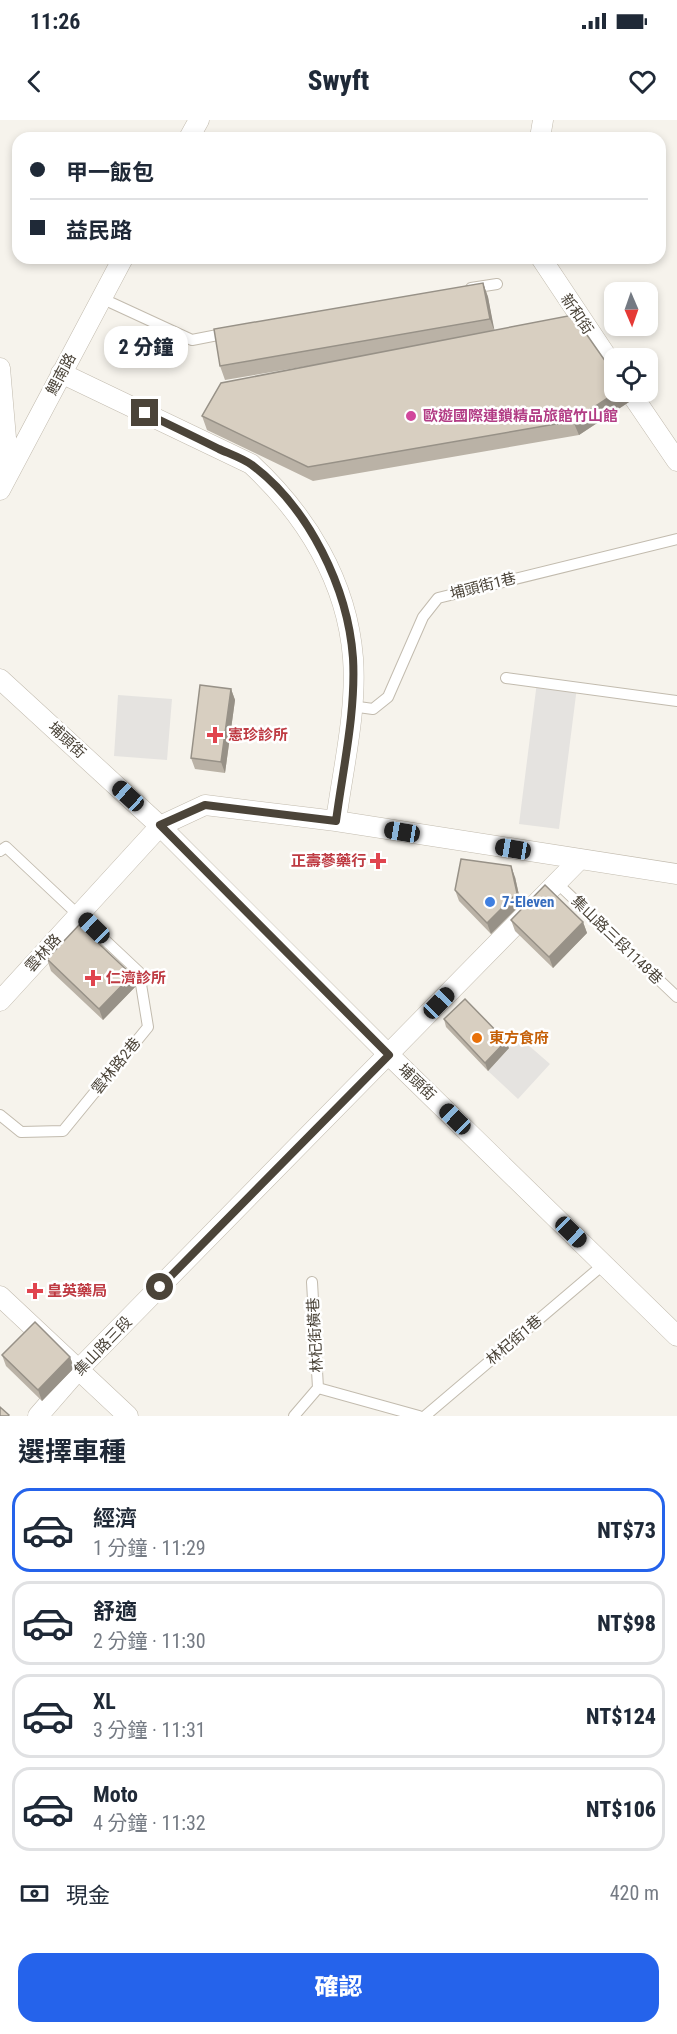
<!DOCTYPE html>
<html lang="zh-TW">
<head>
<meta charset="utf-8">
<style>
	body { margin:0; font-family:"Roboto Condensed","Noto Sans TC",sans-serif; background:#f6f6f7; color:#1f2937; height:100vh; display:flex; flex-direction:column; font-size:22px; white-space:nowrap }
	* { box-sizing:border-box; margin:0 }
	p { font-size:20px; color:#747a83 }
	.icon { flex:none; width:33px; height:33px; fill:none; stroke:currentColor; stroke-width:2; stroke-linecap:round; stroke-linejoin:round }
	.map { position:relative; height:1296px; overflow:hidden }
	.details { display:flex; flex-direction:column; background:#fff; flex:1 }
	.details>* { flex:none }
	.guide { position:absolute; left:12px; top:12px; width:654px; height:132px; border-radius:18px; box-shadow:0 3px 9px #0003; display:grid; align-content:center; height:132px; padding:0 18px; background:#fff }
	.needle { width:39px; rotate:178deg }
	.controls { position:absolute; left:604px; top:162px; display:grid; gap:12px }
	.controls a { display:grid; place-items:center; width:54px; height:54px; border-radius:12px; background:#fff; box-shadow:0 3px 9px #0003; font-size:30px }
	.end { position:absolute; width:27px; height:27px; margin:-14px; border:8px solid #4b4439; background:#fff; box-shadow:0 0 0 3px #fff }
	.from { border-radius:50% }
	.bubble { position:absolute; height:42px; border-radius:18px; background:#fff; box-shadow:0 3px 9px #0003; font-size:20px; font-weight:800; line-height:42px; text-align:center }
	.car { position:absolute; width:18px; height:36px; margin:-18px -9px; border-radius:8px; box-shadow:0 0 4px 2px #0007; background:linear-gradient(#222 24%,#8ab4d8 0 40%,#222 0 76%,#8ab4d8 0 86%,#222 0) }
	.guide b { display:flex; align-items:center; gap:21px; height:57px; font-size:22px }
	.guide b+b { border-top:2px solid #e0e1e3 }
	.guide i { width:15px; height:15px; background:#1f2937 }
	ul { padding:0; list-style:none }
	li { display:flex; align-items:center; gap:18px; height:84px; margin:0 12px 9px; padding:0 6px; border:3px solid #e0e1e3; border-radius:18px }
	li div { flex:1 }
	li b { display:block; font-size:22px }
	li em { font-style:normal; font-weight:800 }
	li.selected { border-color:#2563eb }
	li>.icon { width:54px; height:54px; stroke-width:1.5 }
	h2 { padding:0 18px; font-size:27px; line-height:72px }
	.pay { display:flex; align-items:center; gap:15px; height:66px; padding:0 18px; font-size:22px }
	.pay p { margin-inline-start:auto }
	.cta { display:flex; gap:12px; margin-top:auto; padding:12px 18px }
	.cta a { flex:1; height:69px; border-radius:18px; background:#2563eb; color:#fff; font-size:24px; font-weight:800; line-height:69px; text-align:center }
	.status { display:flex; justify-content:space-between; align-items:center; height:42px; padding:0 30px; background:#fff; direction:ltr }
	.status svg { height:16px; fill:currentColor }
	header { display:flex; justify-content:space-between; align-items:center; height:78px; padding:0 18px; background:#fff; font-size:27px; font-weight:800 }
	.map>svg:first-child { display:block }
</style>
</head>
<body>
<div class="status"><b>11:26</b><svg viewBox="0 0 49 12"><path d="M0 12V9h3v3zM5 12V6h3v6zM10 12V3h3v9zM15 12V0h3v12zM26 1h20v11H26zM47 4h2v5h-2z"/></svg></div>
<header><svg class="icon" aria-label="back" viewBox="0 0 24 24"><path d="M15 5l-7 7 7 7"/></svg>Swyft<svg class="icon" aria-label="heart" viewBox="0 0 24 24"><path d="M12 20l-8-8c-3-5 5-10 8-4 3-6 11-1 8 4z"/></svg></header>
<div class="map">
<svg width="677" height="1296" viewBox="0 0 677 1296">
	<rect width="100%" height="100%" fill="#f6f3ec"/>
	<!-- parking -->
	<path fill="#e5e3e0" d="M 537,562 L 577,567 L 559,709 L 519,704 Z
		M 118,575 L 172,579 L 167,640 L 114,636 Z
		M 519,917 L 550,944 L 518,979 L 488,951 Z"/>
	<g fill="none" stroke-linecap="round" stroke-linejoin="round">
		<defs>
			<path id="service" d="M 471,168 L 497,164
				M 101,178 L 192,220 L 228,213
				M 506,558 L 677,581
				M 351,586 L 373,589 L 388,577 L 423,497 L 438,478 L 677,419
				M 0,731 L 6,727 L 139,852 L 148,907 L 63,1011 L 21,1012 L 0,995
				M 557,763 L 677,877
				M 318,1268 L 419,1296
				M 294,1296 L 318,1268 L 312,1162
				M 425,1296 L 604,1144"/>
			<path id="minor" d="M 189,18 L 199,0
				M 540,18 L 543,0
				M 541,138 L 615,249
				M 0,248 L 9,353
				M 61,253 L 251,344 C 306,395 347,461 353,538 C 357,591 343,648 336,701
				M 630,272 L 677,341
				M 0,370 L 123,138
				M 0,559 L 160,706 L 205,685 L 336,701 L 677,754
				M 0,881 L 160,706 L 389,935 L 677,1216
				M 0,1176 L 128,1296
				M 38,1296 L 78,1250 L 579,740"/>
		</defs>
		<!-- service casing -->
		<use href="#service" stroke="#c2bbae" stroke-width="12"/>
		<!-- minor casing -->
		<use href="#minor" stroke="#c2bbae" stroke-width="21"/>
		<!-- service -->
		<use href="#service" stroke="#fff" stroke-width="10"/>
		<!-- minor -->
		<use href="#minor" stroke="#fff" stroke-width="20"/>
	</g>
	<!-- wall -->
	<path fill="#bab2a6" d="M 483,163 L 488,177 L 494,211 L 629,282 L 579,315 L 313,361 L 207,310 L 202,296 L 343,240 L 225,260 L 220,246 Z
		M 231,569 L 235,580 L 225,653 L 195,649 L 191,638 Z
		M 515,757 L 521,784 L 491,814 L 459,781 L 455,770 Z
		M 511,800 L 583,802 L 587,813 L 553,848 L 515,811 Z
		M 47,839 L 136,866 L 103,900 L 51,851 Z
		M 444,899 L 509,928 L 488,951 L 446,907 Z
		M 2,1235 L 70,1237 L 74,1248 L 42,1281 L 6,1246 Z"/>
	<!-- shaded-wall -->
	<path fill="#979187" d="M 483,163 L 488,177 L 495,213 L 490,199 Z
		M 617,272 L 625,272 L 629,282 L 579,315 L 573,301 Z
		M 231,569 L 235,580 L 225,653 L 221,642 Z
		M 511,746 L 515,757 L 521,784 L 491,814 L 487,803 Z
		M 583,802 L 587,813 L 553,848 L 549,837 Z
		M 132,855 L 136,866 L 103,900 L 99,889 Z
		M 506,921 L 509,928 L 488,951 L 485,943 Z
		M 70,1237 L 74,1248 L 42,1281 L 38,1270 Z"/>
	<!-- building -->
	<path fill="#d8cfc1" stroke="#979187" stroke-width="1.5" d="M 483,163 L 490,199 L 220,246 L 214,209 Z
		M 573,195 L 615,255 L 615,272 L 617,272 L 573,301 L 308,347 L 202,296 L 221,263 Z
		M 200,565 L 231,569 L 221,642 L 191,638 Z
		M 461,739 L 511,746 L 517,773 L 487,803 L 455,770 Z
		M 545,765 L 583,802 L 549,837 L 511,800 Z
		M 79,805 L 132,855 L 99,889 L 47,839 Z
		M 465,879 L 506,921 L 485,943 L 444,899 Z
		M 35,1202 L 70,1237 L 38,1270 L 2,1235 Z
		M 0,1287 L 9,1295 L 8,1296 L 0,1296 Z"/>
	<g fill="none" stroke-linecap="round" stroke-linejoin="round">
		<!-- route -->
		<path stroke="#4b4439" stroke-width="8" d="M 145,293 C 170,305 195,317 219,329 C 230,334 242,338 252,345 C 309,388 348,468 353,538 C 356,592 343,648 336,701 L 205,685 L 160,705 L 389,935 L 160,1167"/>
	</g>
	<!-- markers -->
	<circle fill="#d1479c" stroke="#fff" stroke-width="2" cx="411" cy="296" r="6"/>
	<g fill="#e0444e" stroke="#fff" stroke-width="2">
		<path d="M212 606h6v6h6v6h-6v6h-6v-6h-6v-6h6z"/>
		<path d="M375 732h6v6h6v6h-6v6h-6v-6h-6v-6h6z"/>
		<path d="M90 849h6v6h6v6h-6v6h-6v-6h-6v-6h6z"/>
		<path d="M32 1162h6v6h6v6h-6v6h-6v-6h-6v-6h6z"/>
	</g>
	<circle fill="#3f7fe0" stroke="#fff" stroke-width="2" cx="490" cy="782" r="6"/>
	<circle fill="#e8710a" stroke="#fff" stroke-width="2" cx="477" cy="918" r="6"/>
	<g text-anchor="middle" stroke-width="5" stroke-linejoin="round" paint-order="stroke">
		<!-- street labels -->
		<g font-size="15" fill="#4b4439" stroke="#fff">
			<text transform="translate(577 194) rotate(56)" y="5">新和街</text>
			<text transform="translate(61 254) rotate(-62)" y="5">鯉南路</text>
			<text transform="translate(483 466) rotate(-14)" y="5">埔頭街1巷</text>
			<text transform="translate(67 620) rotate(43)" y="5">埔頭街</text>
			<text transform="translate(617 820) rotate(44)" y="5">集山路三段1148巷</text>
			<text transform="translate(43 833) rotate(-48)" y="5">雲林路</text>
			<text transform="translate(116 946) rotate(-51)" y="5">雲林路2巷</text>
			<text transform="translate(417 962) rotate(44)" y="5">埔頭街</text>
			<text transform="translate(315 1215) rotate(-93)" y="5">林杞街橫巷</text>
			<text transform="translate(514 1220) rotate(-40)" y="5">林杞街1巷</text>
			<text transform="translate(103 1226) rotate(-46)" y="5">集山路三段</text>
		</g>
		<!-- hotel labels -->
		<g font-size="15" font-weight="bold" fill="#b23c85" stroke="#fff" text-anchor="start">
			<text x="423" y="301">歐遊國際連鎖精品旅館竹山館</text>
		</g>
		<!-- health labels -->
		<g font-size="15" font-weight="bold" fill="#be3a42" stroke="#fff" text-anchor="start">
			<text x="228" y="620">憲珍診所</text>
			<text x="366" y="746" text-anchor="end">正壽蔘藥行</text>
			<text x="106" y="863">仁濟診所</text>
			<text x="47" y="1176">皇英藥局</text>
		</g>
		<!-- shop labels -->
		<g font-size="15" font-weight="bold" fill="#366cbe" stroke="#fff" text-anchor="start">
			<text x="502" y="787">7-Eleven</text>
		</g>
		<!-- food labels -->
		<g font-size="15" font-weight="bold" fill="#c56008" stroke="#fff" text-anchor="start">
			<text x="489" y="923">東方食府</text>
		</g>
	</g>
</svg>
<div class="controls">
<a><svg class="needle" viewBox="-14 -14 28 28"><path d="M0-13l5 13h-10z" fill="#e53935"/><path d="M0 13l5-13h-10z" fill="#747a83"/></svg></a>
<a><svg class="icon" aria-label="locate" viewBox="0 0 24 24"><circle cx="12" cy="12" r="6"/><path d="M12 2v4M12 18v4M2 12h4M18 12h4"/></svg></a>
</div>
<i class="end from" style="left:160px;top:1167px"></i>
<i class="end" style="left:145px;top:293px"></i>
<div class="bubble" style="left:104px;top:206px;width:84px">2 分鐘</div>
<i class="car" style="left:128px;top:676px;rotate:312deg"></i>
<i class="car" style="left:402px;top:712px;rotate:279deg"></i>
<i class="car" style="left:513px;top:729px;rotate:279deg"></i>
<i class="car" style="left:94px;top:808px;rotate:314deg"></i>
<i class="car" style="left:439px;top:883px;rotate:44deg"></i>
<i class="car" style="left:455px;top:999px;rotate:314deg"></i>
<i class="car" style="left:571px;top:1112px;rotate:134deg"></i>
<div class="guide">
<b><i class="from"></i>甲一飯包</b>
<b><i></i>益民路</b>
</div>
</div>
<section class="details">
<h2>選擇車種</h2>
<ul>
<li class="selected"><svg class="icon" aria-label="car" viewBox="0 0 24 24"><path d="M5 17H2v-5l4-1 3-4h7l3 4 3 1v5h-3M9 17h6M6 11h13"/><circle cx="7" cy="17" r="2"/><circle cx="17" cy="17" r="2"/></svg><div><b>經濟</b><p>1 分鐘 · 11:29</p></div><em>NT$73</em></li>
<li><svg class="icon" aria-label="car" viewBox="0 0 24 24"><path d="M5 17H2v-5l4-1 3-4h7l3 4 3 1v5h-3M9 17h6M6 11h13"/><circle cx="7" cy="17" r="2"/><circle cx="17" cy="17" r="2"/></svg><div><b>舒適</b><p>2 分鐘 · 11:30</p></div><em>NT$98</em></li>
<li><svg class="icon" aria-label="car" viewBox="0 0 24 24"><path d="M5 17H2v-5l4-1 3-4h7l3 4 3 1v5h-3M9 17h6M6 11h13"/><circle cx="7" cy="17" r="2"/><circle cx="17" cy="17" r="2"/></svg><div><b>XL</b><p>3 分鐘 · 11:31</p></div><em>NT$124</em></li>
<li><svg class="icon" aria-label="car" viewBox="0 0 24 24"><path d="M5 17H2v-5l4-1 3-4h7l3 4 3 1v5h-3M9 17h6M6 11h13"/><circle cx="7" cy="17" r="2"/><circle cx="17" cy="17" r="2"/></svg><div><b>Moto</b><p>4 分鐘 · 11:32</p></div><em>NT$106</em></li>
</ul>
<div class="pay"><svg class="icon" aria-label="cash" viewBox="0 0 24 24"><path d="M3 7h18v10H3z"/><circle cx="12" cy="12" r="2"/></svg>現金<p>420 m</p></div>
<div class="cta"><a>確認</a></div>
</section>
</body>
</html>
